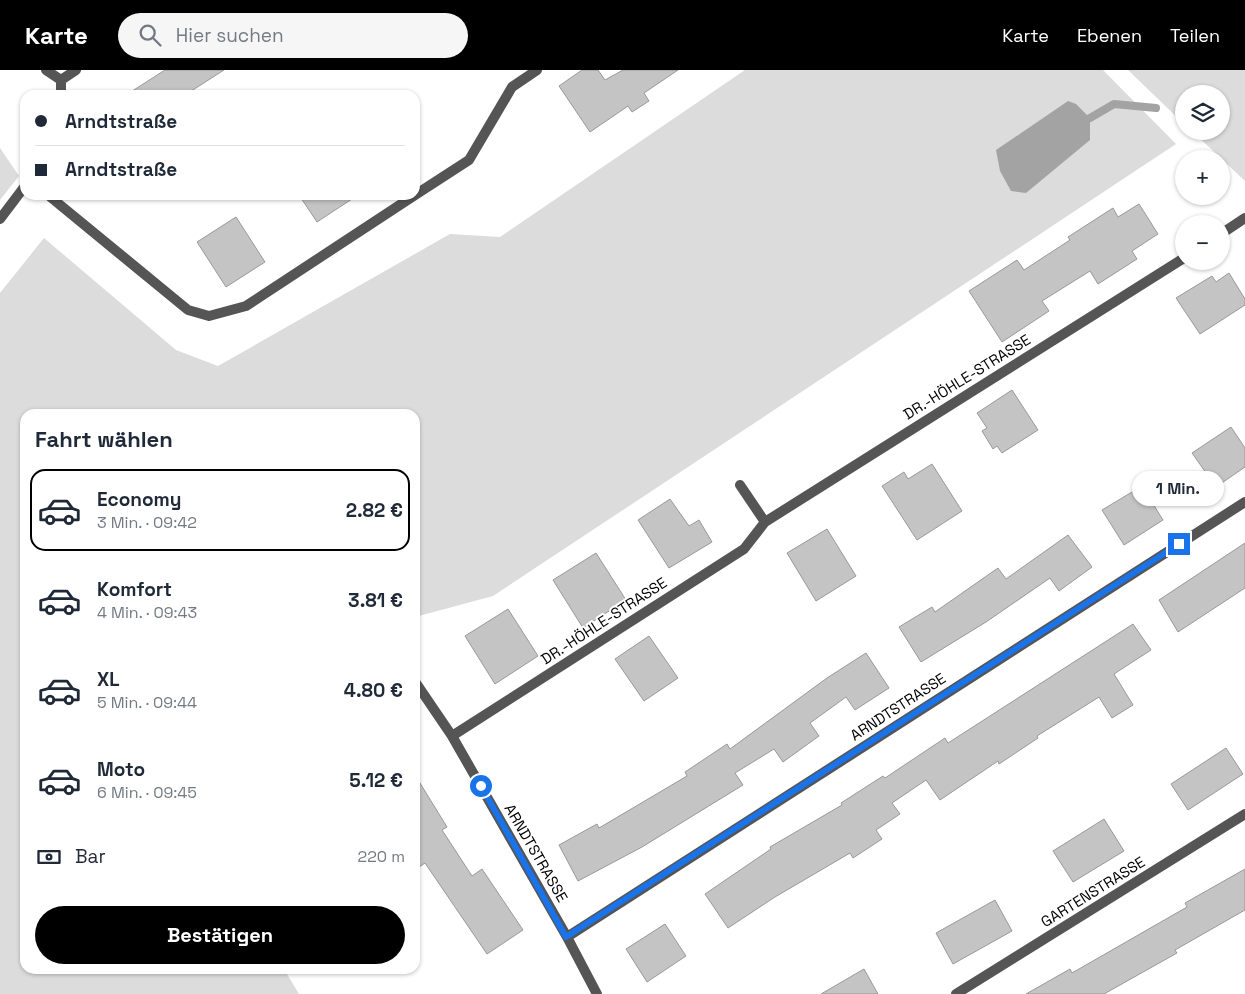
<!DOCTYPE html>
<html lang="de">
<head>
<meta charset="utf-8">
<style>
	body { margin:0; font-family:"Space Grotesk",sans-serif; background:#f6f6f7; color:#1f2937; height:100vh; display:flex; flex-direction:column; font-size:19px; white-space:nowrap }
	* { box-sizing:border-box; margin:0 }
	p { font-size:16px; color:#747a83 }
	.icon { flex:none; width:28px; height:28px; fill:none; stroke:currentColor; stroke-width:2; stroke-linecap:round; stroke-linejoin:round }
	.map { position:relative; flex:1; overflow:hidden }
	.sheet { position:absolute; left:20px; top:339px; width:400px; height:565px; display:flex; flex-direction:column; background:#fff; border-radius:15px; box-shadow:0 1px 4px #0004 }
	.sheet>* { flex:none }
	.guide { position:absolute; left:20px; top:20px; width:400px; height:110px; border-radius:15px; box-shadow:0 1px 4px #0004; display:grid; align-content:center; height:110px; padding:0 15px; background:#fff }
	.fabs { position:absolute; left:1175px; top:15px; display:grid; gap:10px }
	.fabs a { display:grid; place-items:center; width:55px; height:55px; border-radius:50%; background:#fff; box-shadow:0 1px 4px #0004; font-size:25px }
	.end { position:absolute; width:22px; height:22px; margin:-11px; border:6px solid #1a73e8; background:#fff; box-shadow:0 0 0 2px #fff }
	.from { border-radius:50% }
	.bubble { position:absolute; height:35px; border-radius:18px; background:#fff; box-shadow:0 1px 4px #0004; font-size:16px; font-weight:800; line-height:35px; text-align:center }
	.guide b { display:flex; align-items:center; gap:18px; height:48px; font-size:19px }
	.guide b+b { border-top:1px solid #e0e1e3 }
	.guide i { width:12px; height:12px; background:#1f2937 }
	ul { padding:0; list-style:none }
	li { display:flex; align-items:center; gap:15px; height:82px; margin:0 10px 8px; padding:0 5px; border:2px solid transparent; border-radius:15px }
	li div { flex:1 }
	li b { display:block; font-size:19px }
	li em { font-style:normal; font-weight:800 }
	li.selected { border-color:#000 }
	li>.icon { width:45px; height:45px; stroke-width:1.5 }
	h2 { padding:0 15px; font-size:22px; line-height:60px }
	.pay { display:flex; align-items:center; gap:12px; height:55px; padding:0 15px; font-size:19px }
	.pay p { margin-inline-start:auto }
	.button { display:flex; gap:10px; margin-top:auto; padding:10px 15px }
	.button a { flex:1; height:58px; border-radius:30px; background:#000; color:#fff; font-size:20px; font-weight:800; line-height:58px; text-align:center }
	header { display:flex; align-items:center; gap:30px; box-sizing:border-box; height:70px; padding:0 25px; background:#000; color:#fff }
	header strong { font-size:24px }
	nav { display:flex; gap:28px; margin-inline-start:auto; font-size:18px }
	.search { width:350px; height:45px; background:#f6f6f7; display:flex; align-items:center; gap:12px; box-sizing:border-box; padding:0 18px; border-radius:28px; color:#747a83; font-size:19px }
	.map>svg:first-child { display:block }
</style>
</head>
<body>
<header>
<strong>Karte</strong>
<div class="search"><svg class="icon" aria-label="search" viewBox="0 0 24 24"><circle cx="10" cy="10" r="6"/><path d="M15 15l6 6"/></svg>Hier suchen</div>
<nav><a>Karte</a><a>Ebenen</a><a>Teilen</a></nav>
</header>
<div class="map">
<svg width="1245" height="924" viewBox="0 0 1245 924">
	<rect width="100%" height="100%" fill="#fff"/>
	<!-- green -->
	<path fill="#dcdcdc" d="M 745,0 L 1103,0 L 1176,74 L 493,526 L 415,547 L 415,344 L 25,344 L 25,899 L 284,899 L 299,924 L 0,924 L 0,223 L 44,168 L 176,280 L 218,296 L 450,164 L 500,167 Z
		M 1128,0 L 1245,0 L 1245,111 L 1192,61 L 1221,61 L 1221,24 L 1184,24 L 1184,54 Z
		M 0,78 L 19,106 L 0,130 Z"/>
	<!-- water -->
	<path fill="#a3a3a3" d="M 1068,31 L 1076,34 L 1090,48 L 1090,70 L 1026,123 L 1011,121 L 1000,101 L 996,80 Z"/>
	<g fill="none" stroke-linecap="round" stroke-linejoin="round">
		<!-- stream -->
		<path stroke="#a3a3a3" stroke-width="8" d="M 1090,48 L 1114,34 L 1156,38"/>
	</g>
	<!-- building -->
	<path fill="#c4c4c4" stroke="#999" d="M 165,0 L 224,0 L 185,25 L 126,25 Z
		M 582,0 L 598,0 L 605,10 L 623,0 L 678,0 L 644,23 L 649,31 L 632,42 L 628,36 L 590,62 L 559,16 Z
		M 299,125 L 358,125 L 317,152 Z
		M 1139,134 L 1158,164 L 1132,181 L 1137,189 L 1098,214 L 1090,201 L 1042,231 L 1049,241 L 1002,272 L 969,221 L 1017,190 L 1024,200 L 1070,170 L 1068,167 L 1113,138 L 1118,147 Z
		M 236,147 L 265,192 L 226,217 L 197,172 Z
		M 1229,203 L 1245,229 L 1245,235 L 1200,264 L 1176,228 L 1212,206 L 1216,212 Z
		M 1012,320 L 1038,360 L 1002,383 L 997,376 L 993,379 L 982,361 L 987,358 L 977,343 Z
		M 1231,357 L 1245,378 L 1245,397 L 1216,417 L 1192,383 Z
		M 932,394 L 962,441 L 917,470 L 882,416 L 904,402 L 908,409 Z
		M 1142,416 L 1163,450 L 1124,475 L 1102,440 Z
		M 670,429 L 689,456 L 699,450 L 712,472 L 669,498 L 638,450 Z
		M 827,459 L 856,506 L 816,531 L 787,483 Z
		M 1068,465 L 1092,497 L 1059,521 L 1050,508 L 986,552 L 921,592 L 899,557 L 932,537 L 935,542 L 998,498 L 1006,509 Z
		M 1245,473 L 1245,518 L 1178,562 L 1159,530 Z
		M 596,483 L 626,530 L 583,558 L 553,510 Z
		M 508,539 L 538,586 L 495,614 L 465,566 Z
		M 1133,554 L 1151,580 L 1114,604 L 1133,635 L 1112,648 L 1099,627 L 1037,666 L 1038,668 L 999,694 L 998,691 L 940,730 L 926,710 L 892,733 L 900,744 L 876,760 L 882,769 L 853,788 L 850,783 L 775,827 L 728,858 L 705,824 L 771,779 L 770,777 L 842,735 L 841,733 L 883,706 L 885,708 L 945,668 L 948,673 Z
		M 649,566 L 678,608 L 644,631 L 615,589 Z
		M 866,583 L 889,618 L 855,640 L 846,627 L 810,653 L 819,666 L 783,692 L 774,679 L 735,703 L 743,715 L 642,777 L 578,811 L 559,775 L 597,754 L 599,758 L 687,706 L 685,702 L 727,674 L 730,679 L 827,608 Z
		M 1226,678 L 1243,704 L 1188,740 L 1171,714 Z
		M 415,705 L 447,757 L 442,760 L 472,806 L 482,799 L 523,860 L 487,884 L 425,793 L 415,800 Z
		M 1104,749 L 1124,781 L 1073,812 L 1053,781 Z
		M 1245,799 L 1245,840 L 1175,880 L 1177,883 L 1104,924 L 1026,924 L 1070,899 L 1072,903 L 1187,837 L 1185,833 Z
		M 995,830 L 1012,861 L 953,894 L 936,863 Z
		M 665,854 L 686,886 L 647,912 L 626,879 Z
		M 864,899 L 878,924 L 821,924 Z"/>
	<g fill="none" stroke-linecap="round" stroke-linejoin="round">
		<!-- street -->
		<path stroke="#555" stroke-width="10" d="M 46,0 L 61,10
			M 61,25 L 61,10 L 76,0
			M 48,125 L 188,240 L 209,246 L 246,236 L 415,125
			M 415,125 L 469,90 L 512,17 L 537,0
			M 0,149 L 25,116
			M 1221,164 L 1245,148
			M 740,415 L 765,452
			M 416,613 L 452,666 L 567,867 L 597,924
			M 452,666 L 744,479 L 765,452 L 1184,188
			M 567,867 L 1245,432
			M 956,924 L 1245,744"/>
	</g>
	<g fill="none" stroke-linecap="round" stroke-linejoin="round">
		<!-- route -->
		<path stroke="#1a73e8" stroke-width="6" d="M 481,716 L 566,867 L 1179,474"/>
	</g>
	<g text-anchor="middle" stroke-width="4" stroke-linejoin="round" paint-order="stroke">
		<!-- street labels -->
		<g font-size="15" fill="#000" stroke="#fff">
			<text transform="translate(967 307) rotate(-32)" y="5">DR.-HÖHLE-STRASSE</text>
			<text transform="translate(604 551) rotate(-33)" y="5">DR.-HÖHLE-STRASSE</text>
			<text transform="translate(898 637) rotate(-33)" y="5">ARNDTSTRASSE</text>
			<text transform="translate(536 783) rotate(60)" y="5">ARNDTSTRASSE</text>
			<text transform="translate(1093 822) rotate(-32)" y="5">GARTENSTRASSE</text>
		</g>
	</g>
</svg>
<div class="fabs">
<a><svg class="icon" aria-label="layers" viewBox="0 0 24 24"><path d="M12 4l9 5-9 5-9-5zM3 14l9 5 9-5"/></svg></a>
<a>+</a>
<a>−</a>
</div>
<i class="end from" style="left:481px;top:716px"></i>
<i class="end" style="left:1179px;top:474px"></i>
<div class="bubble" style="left:1132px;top:401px;width:92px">1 Min.</div>
<div class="guide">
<b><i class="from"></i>Arndtstraße</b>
<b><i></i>Arndtstraße</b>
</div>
<section class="sheet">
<h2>Fahrt wählen</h2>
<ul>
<li class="selected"><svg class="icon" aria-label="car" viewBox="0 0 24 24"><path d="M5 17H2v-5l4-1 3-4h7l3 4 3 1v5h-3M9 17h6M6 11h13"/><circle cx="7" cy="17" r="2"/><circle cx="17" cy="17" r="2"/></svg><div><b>Economy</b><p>3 Min. · 09:42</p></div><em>2.82 €</em></li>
<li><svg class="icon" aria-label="car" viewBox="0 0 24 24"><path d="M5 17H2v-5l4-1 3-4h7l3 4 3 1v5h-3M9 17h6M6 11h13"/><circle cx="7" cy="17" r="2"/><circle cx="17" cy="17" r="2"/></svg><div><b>Komfort</b><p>4 Min. · 09:43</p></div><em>3.81 €</em></li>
<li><svg class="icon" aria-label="car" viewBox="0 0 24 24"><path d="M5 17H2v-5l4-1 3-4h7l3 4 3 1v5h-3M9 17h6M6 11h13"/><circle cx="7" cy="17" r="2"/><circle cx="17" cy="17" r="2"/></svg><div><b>XL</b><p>5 Min. · 09:44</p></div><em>4.80 €</em></li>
<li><svg class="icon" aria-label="car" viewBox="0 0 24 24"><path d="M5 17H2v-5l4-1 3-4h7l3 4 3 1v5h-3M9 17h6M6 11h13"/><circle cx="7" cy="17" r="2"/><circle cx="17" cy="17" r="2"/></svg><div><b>Moto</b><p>6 Min. · 09:45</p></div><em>5.12 €</em></li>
</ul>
<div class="pay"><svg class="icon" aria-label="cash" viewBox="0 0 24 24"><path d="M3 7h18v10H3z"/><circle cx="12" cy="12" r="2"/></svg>Bar<p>220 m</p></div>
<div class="button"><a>Bestätigen</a></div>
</section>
</div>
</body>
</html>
